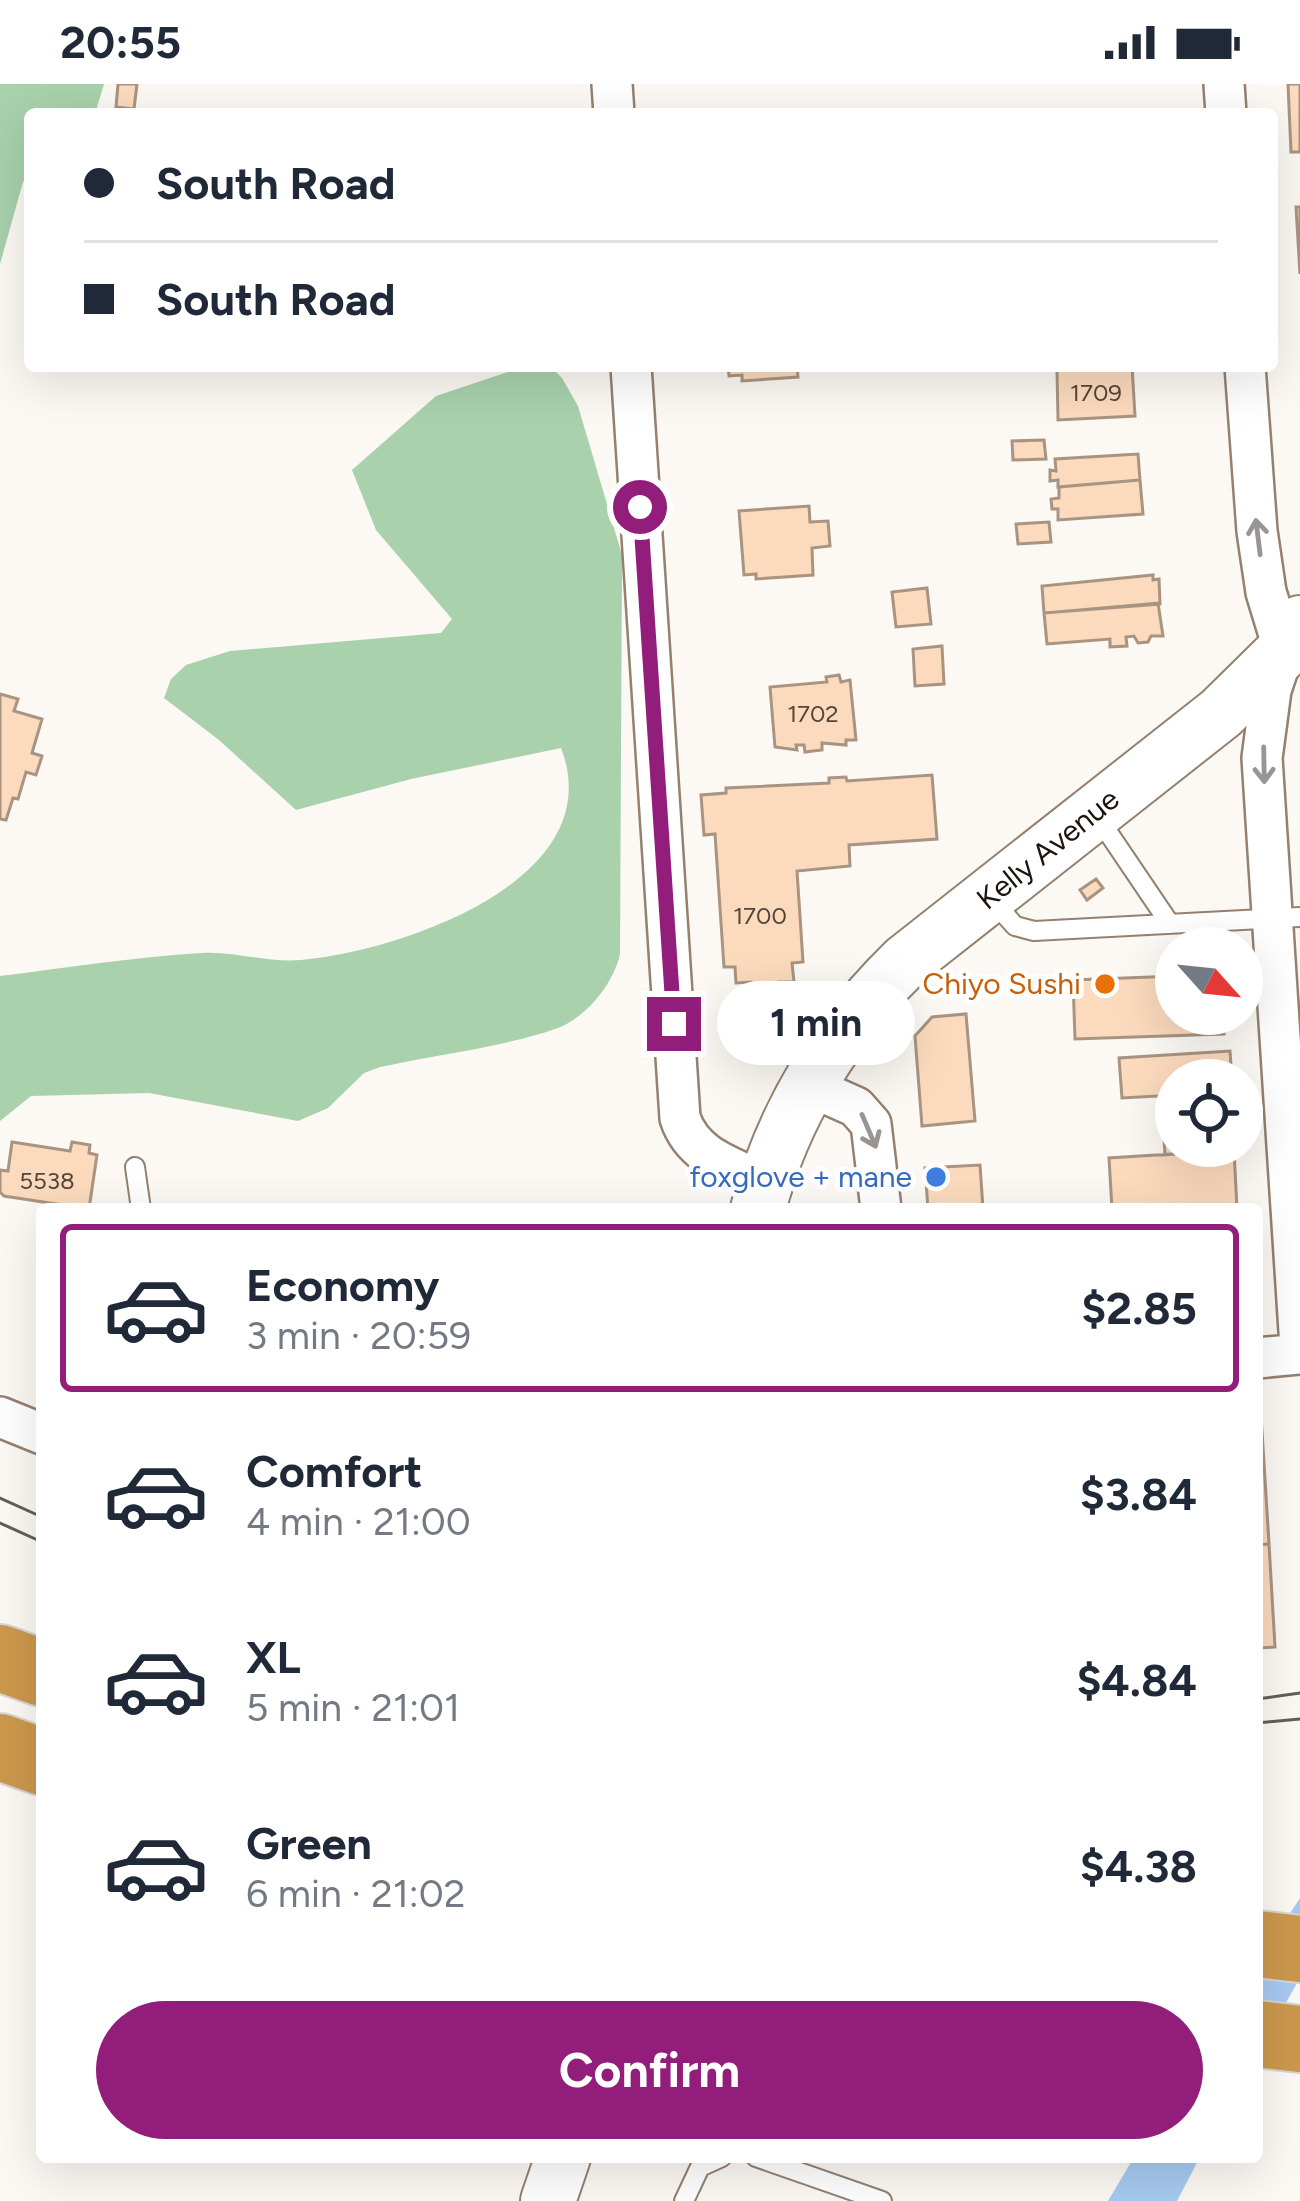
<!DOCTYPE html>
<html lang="en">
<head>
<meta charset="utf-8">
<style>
	body { margin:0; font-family:Figtree,sans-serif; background:#f6f6f7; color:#1f2937; height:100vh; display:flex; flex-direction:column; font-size:45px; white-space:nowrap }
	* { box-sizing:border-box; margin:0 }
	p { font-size:39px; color:#747a83 }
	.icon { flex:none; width:66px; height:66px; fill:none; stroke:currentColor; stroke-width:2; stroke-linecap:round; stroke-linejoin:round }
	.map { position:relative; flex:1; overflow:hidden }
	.panel { position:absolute; left:36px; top:1119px; width:1227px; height:960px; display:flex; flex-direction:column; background:#fff; border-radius:12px; box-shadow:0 12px 48px #0002 }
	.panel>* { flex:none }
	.guide { position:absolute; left:24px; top:24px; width:1254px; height:264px; border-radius:12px; box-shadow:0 12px 48px #0002; display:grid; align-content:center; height:264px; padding:0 60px; background:#fff }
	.needle { width:78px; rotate:117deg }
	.controls { position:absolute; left:1155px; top:843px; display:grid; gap:24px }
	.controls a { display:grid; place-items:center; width:108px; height:108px; border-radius:50%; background:#fff; box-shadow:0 12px 48px #0002; font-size:60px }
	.end { position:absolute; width:54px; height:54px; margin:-27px; border:15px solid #931d7b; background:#fff; box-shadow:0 0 0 6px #fff }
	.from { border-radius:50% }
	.bubble { position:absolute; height:84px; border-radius:42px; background:#fff; box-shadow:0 12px 48px #0002; font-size:39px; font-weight:700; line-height:84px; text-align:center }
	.guide b { display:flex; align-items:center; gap:42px; height:114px; font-size:45px }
	.guide b+b { border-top:3px solid #e0e1e3 }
	.guide i { width:30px; height:30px; background:#1f2937 }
	ul { padding:21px 0 0; list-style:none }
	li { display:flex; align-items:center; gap:36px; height:168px; margin:0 24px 18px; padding:0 36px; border:6px solid transparent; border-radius:12px }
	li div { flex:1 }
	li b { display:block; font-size:45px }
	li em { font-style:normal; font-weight:700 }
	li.current { border-color:#931d7b }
	li>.icon { width:108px; height:108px; stroke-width:1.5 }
	.primary-button { display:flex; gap:24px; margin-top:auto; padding:24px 60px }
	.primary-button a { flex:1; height:138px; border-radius:72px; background:#931d7b; color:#fff; font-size:48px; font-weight:700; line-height:138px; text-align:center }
	.status { display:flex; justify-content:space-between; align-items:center; height:84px; padding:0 60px; background:#fff; direction:ltr }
	.status svg { height:33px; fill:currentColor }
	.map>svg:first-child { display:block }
</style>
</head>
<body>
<div class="status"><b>20:55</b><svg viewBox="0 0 49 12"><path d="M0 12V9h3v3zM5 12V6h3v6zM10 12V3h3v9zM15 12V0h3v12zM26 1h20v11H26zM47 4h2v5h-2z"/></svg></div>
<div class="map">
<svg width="1300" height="2117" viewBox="0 0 1300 2117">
	<rect width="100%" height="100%" fill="#fcf8f4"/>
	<!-- forest -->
	<path fill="#a8d1ac" d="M 0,0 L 104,0 L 95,30 L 30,30 L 30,92 L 23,98 L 0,180 Z
		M 526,282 L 550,282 L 562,294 L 578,322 L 622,471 L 620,870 C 613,901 585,935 555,945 C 503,963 435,971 380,983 L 364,989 L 328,1024 L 298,1037 L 149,1009 L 31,1012 L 0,1037 L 0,892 C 66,884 134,873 201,869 C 234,867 268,879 301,876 C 400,867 612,796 561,664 L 411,695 L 296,726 L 219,656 L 164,614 L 171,595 L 186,581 L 230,567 L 441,549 L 452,535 L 376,446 L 352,386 L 436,312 Z"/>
	<!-- water -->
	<path fill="#a7caf1" d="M 1300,1814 L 1300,1894 L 1257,1969 L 1257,1880 Z
		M 1134,2073 L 1200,2073 L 1177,2117 L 1108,2117 Z"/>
	<!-- building -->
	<path fill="#fbdabd" stroke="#a99482" stroke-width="3" d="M 118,0 L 137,0 L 134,25 L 116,23 Z
		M 1288,0 L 1300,0 L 1300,68 L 1291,68 Z
		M 1296,123 L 1300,123 L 1300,190 Z
		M 728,282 L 797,282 L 798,293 L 742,297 L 742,291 L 729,292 Z
		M 1051,282 L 1132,282 L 1135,332 L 1058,336 L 1057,287 Z
		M 1044,356 L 1046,375 L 1013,376 L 1012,357 Z
		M 1138,370 L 1140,396 L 1058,403 L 1058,396 L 1050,397 L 1050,386 L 1056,387 L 1055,375 Z
		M 1140,396 L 1143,430 L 1058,436 L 1058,425 L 1052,425 L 1051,415 L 1059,414 L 1059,403 Z
		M 809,422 L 810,438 L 828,437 L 830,462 L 812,464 L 813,491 L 756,495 L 756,490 L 744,491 L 739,427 Z
		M 1049,438 L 1051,458 L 1018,460 L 1016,440 Z
		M 1153,491 L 1153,496 L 1159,495 L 1160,520 L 1044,529 L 1042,502 Z
		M 927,504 L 931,540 L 896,543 L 892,508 Z
		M 1158,519 L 1163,552 L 1151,552 L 1148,558 L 1138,559 L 1134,552 L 1126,553 L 1127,562 L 1110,563 L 1110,555 L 1047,560 L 1044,529 Z
		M 942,562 L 944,600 L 915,602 L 913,565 Z
		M 839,591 L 841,598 L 850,596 L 856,656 L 846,656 L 846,661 L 822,659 L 822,666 L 805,668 L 804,661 L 796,661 L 797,666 L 775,663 L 770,603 L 827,598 L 826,593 Z
		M 0,610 L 18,615 L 14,627 L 42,635 L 32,669 L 42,672 L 36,691 L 26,688 L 18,715 L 13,714 L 6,736 L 0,735 Z
		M 932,691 L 937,755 L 849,761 L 850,782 L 797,787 L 803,878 L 792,879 L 794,898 L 779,898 L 781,915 L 752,917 L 751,898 L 736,899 L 735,883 L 724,883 L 715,750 L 704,751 L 701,711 L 726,709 L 726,704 L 829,699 L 829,694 L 846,693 L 847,697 Z
		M 1096,795 L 1103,804 L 1087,816 L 1080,806 Z
		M 1176,892 L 1176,930 L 1223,930 L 1224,950 L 1075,955 L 1073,896 Z
		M 966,930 L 975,1037 L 922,1042 L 915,952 L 932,933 Z
		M 1230,967 L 1232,996 L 1176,996 L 1176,1011 L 1122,1014 L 1119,974 Z
		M 1176,1021 L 1176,1062 L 1233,1062 L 1234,1066 L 1165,1071 L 1162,1022 Z
		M 12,1058 L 70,1067 L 72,1058 L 90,1061 L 89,1069 L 97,1071 L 89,1125 L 4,1112 L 0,1108 L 0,1086 L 8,1087 Z
		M 1234,1066 L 1237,1125 L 1112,1125 L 1109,1074 Z
		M 980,1081 L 983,1125 L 928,1125 L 925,1084 Z
		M 1261,1331 L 1269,1460 L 1257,1461 L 1257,1332 Z
		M 1269,1460 L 1275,1563 L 1257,1564 L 1257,1461 Z"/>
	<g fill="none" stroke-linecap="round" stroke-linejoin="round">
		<defs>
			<path id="service" d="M 1099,735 L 1170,840
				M 992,816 L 1015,842 L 1034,847 L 1300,833
				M 135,1083 L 141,1125
				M 756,2073 L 882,2117
				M 684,2117 L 700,2083 L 722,2073"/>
			<path id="minor" d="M 612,0 L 614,30
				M 1224,0 L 1226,30
				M 631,282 L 680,1034 C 693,1073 730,1082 765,1099
				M 1245,282 L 1257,447 L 1266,508 L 1284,567 L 1271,606 L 1262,674 L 1300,1263
				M 809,1002 L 856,1023 L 871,1040 L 881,1125
				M 1257,1274 L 1300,1270
				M 0,1333 L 42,1350"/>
			<path id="secondary" d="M 758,1125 C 783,1030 835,946 905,878 L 1221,629 L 1284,567 L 1300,539
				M 548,2117 L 563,2073"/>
			<path id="motorway" d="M 0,1574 L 42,1589
				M 0,1663 L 42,1678
				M 1257,1860 L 1300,1865
				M 1257,1950 L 1300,1955"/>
		</defs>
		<!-- service casing -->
		<use href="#service" stroke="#95816f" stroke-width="22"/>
		<!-- minor casing -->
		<use href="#minor" stroke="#95816f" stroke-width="44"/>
		<!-- secondary casing -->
		<use href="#secondary" stroke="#95816f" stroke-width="58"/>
		<!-- motorway casing -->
		<use href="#motorway" stroke="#d6d5d3" stroke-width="70"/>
		<!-- service -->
		<use href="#service" stroke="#fff" stroke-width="18"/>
		<!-- minor -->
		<use href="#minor" stroke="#fff" stroke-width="39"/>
		<!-- secondary -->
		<use href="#secondary" stroke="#fff" stroke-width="54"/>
		<!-- motorway -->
		<use href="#motorway" stroke="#cc984d" stroke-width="66"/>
		<!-- tram -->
		<path stroke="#655e58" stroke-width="3" d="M 0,1414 L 42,1433
			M 0,1439 L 42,1458
			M 1257,1615 L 1300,1609
			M 1257,1639 L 1300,1635"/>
	</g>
	<!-- one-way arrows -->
	<defs><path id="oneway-shaft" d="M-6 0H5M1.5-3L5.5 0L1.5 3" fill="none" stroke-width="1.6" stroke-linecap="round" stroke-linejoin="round" transform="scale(3)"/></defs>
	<g stroke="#999592">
		<use href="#oneway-shaft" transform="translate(1258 453) rotate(-97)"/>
		<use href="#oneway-shaft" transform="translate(1264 681) rotate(89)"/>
		<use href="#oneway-shaft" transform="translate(869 1047) rotate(67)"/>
	</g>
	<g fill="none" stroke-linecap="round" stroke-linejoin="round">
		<!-- route -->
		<path stroke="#931d7b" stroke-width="15" d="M 640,423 L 674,940"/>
	</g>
	<!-- markers -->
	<circle fill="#e8710a" stroke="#fff" stroke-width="4.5" cx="1105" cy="900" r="12"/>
	<circle fill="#3f7fe0" stroke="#fff" stroke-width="4.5" cx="936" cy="1093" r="12"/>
	<g text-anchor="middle" stroke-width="10" stroke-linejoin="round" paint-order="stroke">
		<!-- number labels -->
		<g font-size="24" fill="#544639">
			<text x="1096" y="317">1709</text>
			<text x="813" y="638">1702</text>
			<text x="760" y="840">1700</text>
			<text x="47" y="1105">5538</text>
		</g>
		<!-- street labels -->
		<g font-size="30" fill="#1c140d" stroke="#fff">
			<text transform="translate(1048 765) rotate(-39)" y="10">Kelly Avenue</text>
		</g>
		<!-- food labels -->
		<g font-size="30" fill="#c56008" stroke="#fff" text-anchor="end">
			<text x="1081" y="910">Chiyo Sushi</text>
		</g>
		<!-- shop labels -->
		<g font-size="30" fill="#366cbe" stroke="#fff" text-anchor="end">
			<text x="912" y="1103">foxglove + mane</text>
		</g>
	</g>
</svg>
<div class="controls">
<a><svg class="needle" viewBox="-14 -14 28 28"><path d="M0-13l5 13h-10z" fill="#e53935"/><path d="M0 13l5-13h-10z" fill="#747a83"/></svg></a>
<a><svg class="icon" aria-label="locate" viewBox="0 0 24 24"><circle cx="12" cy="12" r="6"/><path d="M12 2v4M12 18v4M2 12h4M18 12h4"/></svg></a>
</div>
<i class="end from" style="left:640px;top:423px"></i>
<i class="end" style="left:674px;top:940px"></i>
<div class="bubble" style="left:717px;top:897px;width:198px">1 min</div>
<div class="guide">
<b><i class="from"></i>South Road</b>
<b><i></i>South Road</b>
</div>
<section class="panel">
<ul>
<li class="current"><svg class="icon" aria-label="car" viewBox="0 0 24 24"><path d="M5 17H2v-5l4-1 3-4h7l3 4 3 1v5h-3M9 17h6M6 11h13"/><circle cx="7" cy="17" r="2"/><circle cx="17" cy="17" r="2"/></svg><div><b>Economy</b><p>3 min · 20:59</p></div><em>$2.85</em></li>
<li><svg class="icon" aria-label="car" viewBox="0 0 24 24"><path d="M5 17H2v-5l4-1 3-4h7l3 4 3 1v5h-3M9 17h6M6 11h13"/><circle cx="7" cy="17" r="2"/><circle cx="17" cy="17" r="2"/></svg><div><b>Comfort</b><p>4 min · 21:00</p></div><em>$3.84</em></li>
<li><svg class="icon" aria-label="car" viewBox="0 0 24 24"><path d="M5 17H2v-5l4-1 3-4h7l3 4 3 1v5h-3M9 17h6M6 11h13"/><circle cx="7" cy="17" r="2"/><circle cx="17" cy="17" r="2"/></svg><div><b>XL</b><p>5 min · 21:01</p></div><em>$4.84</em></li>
<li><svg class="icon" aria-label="car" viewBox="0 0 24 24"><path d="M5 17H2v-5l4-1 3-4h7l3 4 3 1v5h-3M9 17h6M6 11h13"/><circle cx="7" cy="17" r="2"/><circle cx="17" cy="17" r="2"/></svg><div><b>Green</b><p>6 min · 21:02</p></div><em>$4.38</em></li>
</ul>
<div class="primary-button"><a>Confirm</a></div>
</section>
</div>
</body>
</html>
